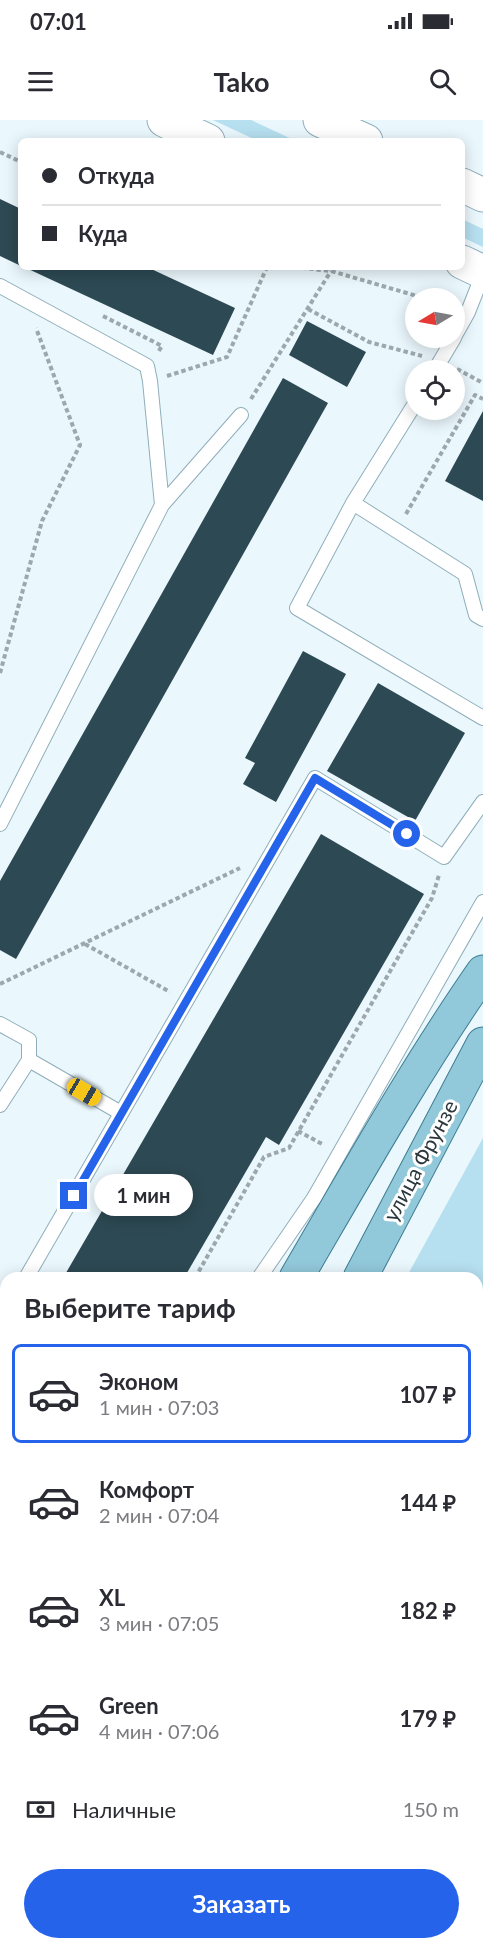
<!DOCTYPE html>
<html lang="ru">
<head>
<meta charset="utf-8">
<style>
	body { margin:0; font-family:Lato,sans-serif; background:#f7f7f7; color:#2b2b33; height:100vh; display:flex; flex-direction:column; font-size:22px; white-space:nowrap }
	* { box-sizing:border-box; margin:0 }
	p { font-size:20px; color:#7c7c81 }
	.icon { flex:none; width:33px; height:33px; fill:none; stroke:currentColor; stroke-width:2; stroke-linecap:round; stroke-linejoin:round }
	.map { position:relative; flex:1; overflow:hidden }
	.drawer { position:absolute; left:0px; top:1152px; width:483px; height:678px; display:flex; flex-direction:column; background:#fff; border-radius:18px 18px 0 0; box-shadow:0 3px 15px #0003 }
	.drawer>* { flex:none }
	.banner { position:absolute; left:18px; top:18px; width:447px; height:132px; border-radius:9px; box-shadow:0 3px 15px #0003; display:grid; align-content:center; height:132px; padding:0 24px; background:#fff }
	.needle { width:39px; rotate:260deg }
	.controls { position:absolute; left:405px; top:168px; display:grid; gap:12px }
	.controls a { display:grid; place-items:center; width:60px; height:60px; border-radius:50%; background:#fff; box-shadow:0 3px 15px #0003; font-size:30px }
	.end { position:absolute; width:27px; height:27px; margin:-14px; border:8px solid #2563eb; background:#fff; box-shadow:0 0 0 3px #fff }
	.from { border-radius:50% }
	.bubble { position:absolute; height:42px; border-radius:21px; background:#fff; box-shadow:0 3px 15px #0003; font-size:20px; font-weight:700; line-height:42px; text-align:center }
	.car { position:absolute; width:18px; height:36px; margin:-18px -9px; border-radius:8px; box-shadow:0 0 4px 2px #0007; background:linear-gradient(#f5c518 24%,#345 0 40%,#f5c518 0 76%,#345 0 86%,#f5c518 0) }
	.banner b { display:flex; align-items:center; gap:21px; height:57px; font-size:22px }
	.banner b+b { border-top:2px solid #e1e1e2 }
	.banner i { width:15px; height:15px; background:#2b2b33 }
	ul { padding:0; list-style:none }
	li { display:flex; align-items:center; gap:18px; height:99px; margin:0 12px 9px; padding:0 12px; border:3px solid transparent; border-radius:9px }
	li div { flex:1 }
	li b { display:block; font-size:22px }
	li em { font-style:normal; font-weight:700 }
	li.on { border-color:#2563eb }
	li>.icon { width:54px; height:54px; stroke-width:1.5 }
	h2 { padding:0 24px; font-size:27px; line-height:72px }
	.pay { display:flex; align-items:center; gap:15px; height:66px; padding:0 24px; font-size:22px }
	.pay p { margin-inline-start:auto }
	.primary-button { display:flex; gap:12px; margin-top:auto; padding:12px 24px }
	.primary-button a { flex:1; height:69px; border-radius:36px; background:#2563eb; color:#fff; font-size:24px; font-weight:700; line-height:69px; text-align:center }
	.status { display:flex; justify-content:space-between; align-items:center; height:42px; padding:0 30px; background:#fff; direction:ltr }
	.status svg { height:16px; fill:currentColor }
	header { display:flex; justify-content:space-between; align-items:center; height:78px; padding:0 24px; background:#fff; font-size:27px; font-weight:700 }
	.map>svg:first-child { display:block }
</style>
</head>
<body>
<div class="status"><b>07:01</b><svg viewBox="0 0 49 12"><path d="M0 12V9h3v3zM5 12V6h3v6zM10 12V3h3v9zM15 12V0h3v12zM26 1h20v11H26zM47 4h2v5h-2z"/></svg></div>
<header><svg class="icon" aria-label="menu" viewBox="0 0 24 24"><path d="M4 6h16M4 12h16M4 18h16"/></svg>Tako<svg class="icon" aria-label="search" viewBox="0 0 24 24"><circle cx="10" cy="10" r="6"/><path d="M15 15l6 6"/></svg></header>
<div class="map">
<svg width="483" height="1830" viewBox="0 0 483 1830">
	<rect width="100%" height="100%" fill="#eaf7fc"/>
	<!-- green -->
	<path fill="#b6dfef" d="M 213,0 L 251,0 L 296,21 L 258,21 Z
		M 462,99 L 483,109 L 483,127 L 462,117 Z
		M 483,1018 L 483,1205 L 477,1215 L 477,1158 L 406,1158 Z
		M 58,1824 L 113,1824 L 109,1830 L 55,1830 Z"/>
	<!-- building -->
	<path fill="#2d4953" d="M 0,79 L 21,89 L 21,146 L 0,136 Z
		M 24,147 L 147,147 L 235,188 L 213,235 Z
		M 307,201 L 366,232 L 347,267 L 289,235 Z
		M 283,258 L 328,283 L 16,839 L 0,830 L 0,761 Z
		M 483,291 L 483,381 L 445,361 Z
		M 303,531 L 346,554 L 276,682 L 243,664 L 255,643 L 245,638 Z
		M 378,563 L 465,613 L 415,701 L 327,651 Z
		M 321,714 L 424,774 L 279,1025 L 266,1017 L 184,1158 L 63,1158 Z
		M 0,1262 L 6,1265 L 6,1472 L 0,1469 Z
		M 0,1520 L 6,1524 L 6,1547 L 0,1558 Z
		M 483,1610 L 483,1657 L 477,1654 L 477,1621 Z
		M 477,1803 L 483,1806 L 483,1830 L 420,1830 L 409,1824 L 477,1824 Z"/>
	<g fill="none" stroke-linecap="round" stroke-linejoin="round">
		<defs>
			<path id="lane" d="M 0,166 L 147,246 L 150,261 L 162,385 L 0,704
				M 454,217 L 468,192 L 483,154
				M 435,250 L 454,218
				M 416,282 L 353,383 L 465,454 L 476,495 L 483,499
				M 353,383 L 297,488 L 483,598
				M 162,385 L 241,295
				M 0,904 L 29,920 L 29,940
				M 0,985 L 29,940 L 121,993
				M 26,1158 L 315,658 L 444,737 L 483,682
				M 259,1158 L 314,1078 L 483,782
				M 0,1203 L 6,1192
				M 0,1231 L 6,1234
				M 0,1595 L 6,1582
				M 477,1685 L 483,1688
				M 477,1735 L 483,1724
				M 477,1768 L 483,1771"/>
			<path id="secondary" d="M 164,0 L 208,21
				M 320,0 L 366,21
				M 462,65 L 483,75
				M 462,142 L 483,152"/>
			<path id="primary" d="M 296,1158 C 356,1055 415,950 483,852
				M 360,1158 L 483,924
				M 477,1300 L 483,1291
				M 477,1410 L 483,1400
				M 0,1792 L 6,1783
				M 19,1830 L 22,1824
				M 132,1830 L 136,1824
				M 180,1830 L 184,1824"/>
		</defs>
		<!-- lane casing -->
		<use href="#lane" stroke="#8faeba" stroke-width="16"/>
		<!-- secondary casing -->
		<use href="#secondary" stroke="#8faeba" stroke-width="35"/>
		<!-- primary casing -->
		<use href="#primary" stroke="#3e7e93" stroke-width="35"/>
		<!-- path -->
		<path stroke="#9ca8ad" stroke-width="4" stroke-dasharray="4.5 3" stroke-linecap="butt" d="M 0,32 L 21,42
			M 294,147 L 331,151 L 424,178
			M 308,189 L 369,222 L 422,236
			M 103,196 L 162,226 L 158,232
			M 457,249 L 483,263
			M 167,256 L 227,237 L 267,147
			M 251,279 L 331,151
			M 406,394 L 475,275 L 483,279
			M 0,553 L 42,401 L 80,325 L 36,208
			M 85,824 L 170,872
			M 0,864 L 240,748
			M 298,1011 L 324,1025
			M 195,1158 L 264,1037 L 289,1028 L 432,778 L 439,755
			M 6,1689 L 2,1697 L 6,1696
			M 0,1723 L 6,1716
			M 228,1830 L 231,1824
			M 350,1830 L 353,1824"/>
		<!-- lane -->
		<use href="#lane" stroke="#fff" stroke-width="14"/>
		<!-- secondary -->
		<use href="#secondary" stroke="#fff" stroke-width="33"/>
		<!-- primary -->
		<use href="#primary" stroke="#91c8da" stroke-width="33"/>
	</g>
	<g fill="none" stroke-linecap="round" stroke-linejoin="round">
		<!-- route -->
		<path stroke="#2563eb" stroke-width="8" d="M 74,1076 L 315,658 L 407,714"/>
	</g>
	<g text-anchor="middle" stroke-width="6" stroke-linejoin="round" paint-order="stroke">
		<!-- street labels -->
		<g font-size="21" fill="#2c383d" stroke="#fff">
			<text transform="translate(421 1041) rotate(-62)" y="7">улица Фрунзе</text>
		</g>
	</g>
</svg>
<div class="controls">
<a><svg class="needle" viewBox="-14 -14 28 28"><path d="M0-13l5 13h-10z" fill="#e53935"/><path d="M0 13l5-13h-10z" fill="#7c7c81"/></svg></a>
<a><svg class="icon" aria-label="locate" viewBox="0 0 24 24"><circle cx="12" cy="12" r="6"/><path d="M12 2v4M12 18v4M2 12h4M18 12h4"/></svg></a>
</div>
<i class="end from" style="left:407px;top:714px"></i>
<i class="end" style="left:74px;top:1076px"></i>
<div class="bubble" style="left:94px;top:1054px;width:99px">1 мин</div>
<i class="car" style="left:84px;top:972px;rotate:120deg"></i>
<div class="banner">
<b><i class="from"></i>Откуда</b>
<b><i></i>Куда</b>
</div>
<section class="drawer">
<h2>Выберите тариф</h2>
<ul>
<li class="on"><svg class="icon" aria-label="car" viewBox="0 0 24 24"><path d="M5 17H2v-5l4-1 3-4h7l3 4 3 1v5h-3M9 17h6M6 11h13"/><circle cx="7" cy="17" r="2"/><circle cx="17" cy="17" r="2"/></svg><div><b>Эконом</b><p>1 мин · 07:03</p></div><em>107 ₽</em></li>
<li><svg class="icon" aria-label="car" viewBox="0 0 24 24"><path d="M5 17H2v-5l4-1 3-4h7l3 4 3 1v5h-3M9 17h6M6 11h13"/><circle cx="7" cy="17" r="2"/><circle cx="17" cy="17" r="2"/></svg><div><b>Комфорт</b><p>2 мин · 07:04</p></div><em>144 ₽</em></li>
<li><svg class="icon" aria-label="car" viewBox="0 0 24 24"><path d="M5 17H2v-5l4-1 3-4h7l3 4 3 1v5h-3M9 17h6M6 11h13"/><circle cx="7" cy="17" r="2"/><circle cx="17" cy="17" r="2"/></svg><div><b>XL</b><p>3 мин · 07:05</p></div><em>182 ₽</em></li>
<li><svg class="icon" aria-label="car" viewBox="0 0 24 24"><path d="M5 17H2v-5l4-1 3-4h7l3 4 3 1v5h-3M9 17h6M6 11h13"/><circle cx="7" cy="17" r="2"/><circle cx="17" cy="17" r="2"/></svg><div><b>Green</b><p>4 мин · 07:06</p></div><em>179 ₽</em></li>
</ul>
<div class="pay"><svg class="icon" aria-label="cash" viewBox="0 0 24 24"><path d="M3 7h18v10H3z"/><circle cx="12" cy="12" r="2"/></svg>Наличные<p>150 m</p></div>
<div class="primary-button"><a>Заказать</a></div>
</section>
</div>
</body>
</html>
